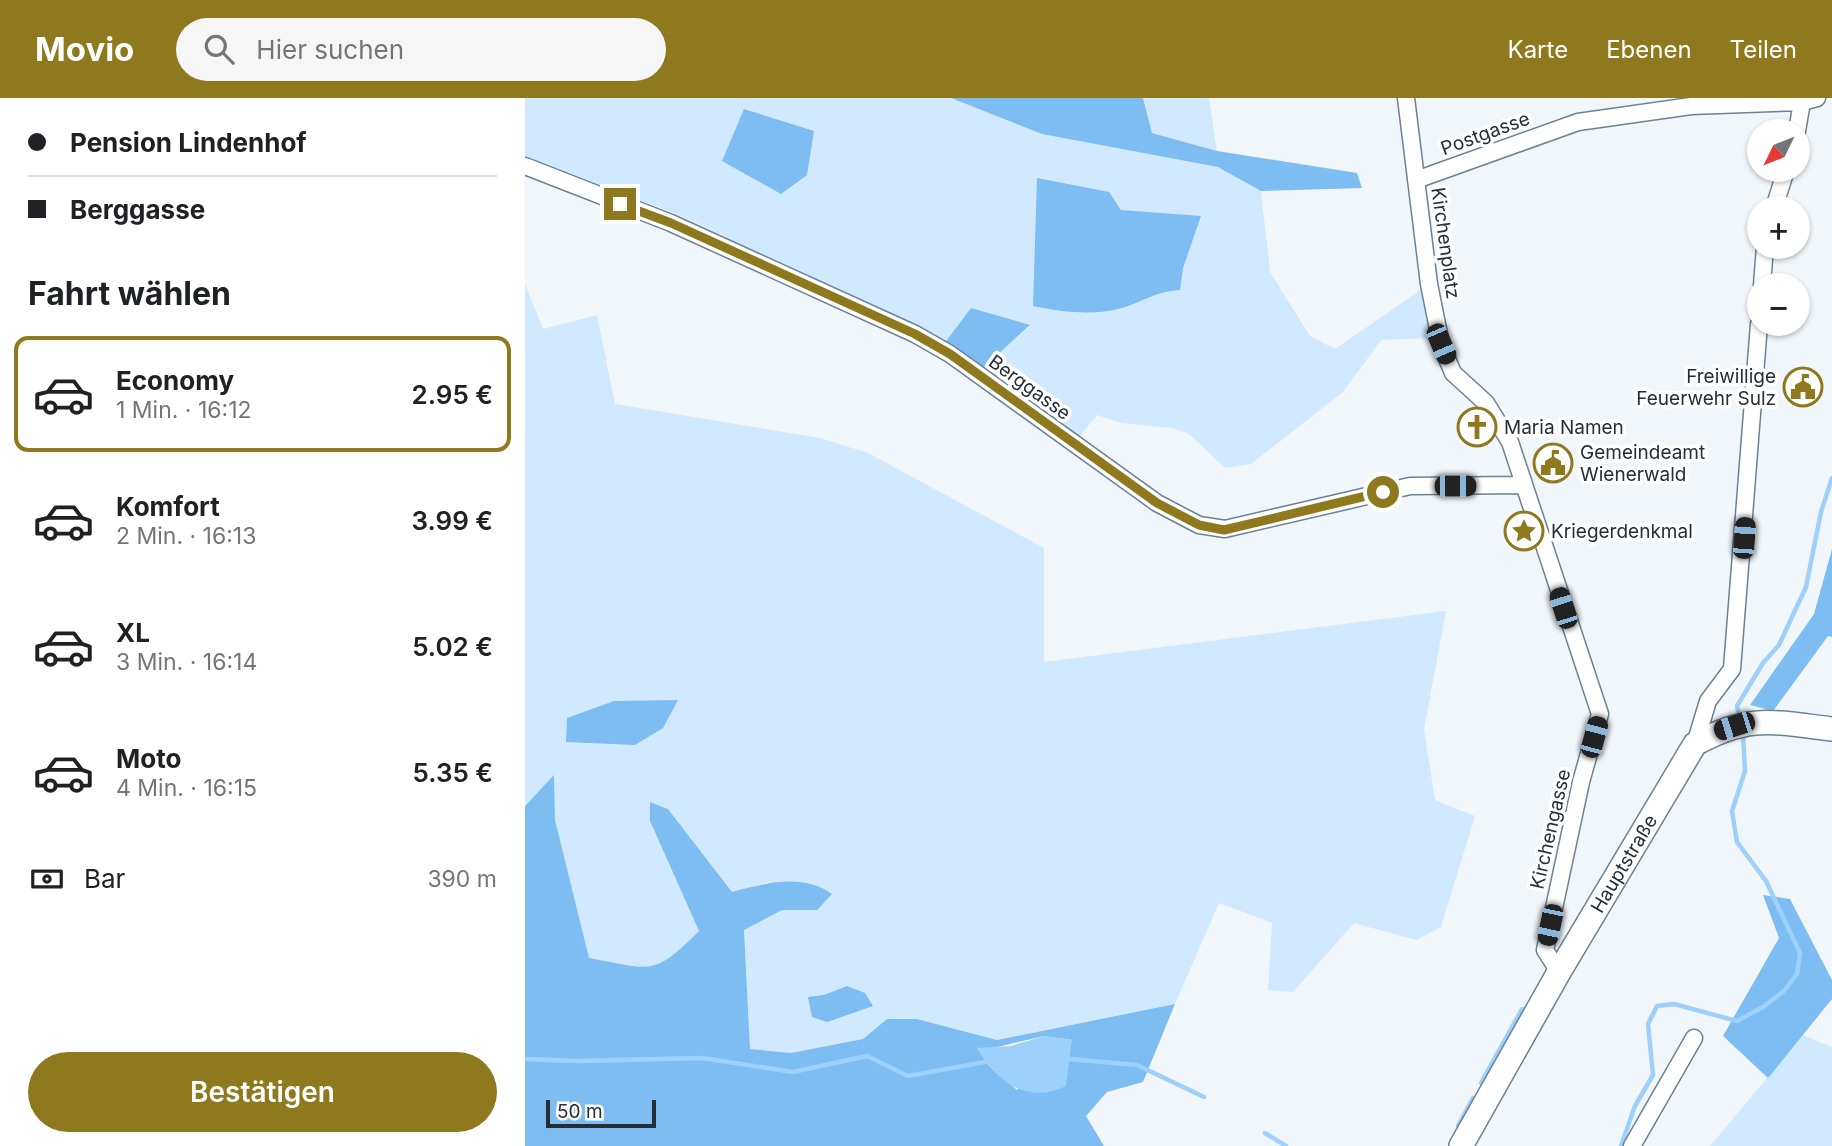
<!DOCTYPE html>
<html lang="de">
<head>
<meta charset="utf-8">
<style>
	body { margin:0; font-family:Inter,sans-serif; background:#f6f6f6; color:#202124; height:100vh; display:flex; flex-direction:column; font-size:26px; white-space:nowrap }
	* { box-sizing:border-box; margin:0 }
	p { font-size:23px; color:#757577 }
	.icon { flex:none; width:38px; height:38px; fill:none; stroke:currentColor; stroke-width:2; stroke-linecap:round; stroke-linejoin:round }
	.map { position:relative; flex:1; overflow:hidden }
	.panel { display:flex; flex-direction:column; background:#fff; width:525px }
	.panel>* { flex:none }
	.banner { display:grid; align-content:center; height:154px; padding:0 28px; background:#fff }
	.needle { width:46px; rotate:227deg }
	.fabs { position:absolute; left:1222px; top:21px; display:grid; gap:14px }
	.fabs a { display:grid; place-items:center; width:63px; height:63px; border-radius:50%; background:#fff; box-shadow:0 2px 5px #0004; font-size:35px }
	.scale { position:absolute; left:21px; bottom:18px; width:110px; box-sizing:border-box; padding-left:7px; border:4px solid #242e37; border-top:0; font-size:19px; line-height:24px; white-space:nowrap; color:#242e37; -webkit-text-stroke:5px #fff; paint-order:stroke }
	.end { position:absolute; width:32px; height:32px; margin:-16px; border:9px solid #8f791e; background:#fff; box-shadow:0 0 0 4px #fff }
	.from { border-radius:50% }
	.car { position:absolute; width:21px; height:42px; margin:-21px -10px; border-radius:9px; box-shadow:0 0 5px 2px #0007; background:linear-gradient(#222 24%,#8ab4d8 0 40%,#222 0 76%,#8ab4d8 0 86%,#222 0) }
	.banner b { display:flex; align-items:center; gap:24px; height:66px; font-size:26px }
	.banner b+b { border-top:2px solid #e0e0e0 }
	.banner i { width:18px; height:18px; background:#202124 }
	ul { padding:0; list-style:none }
	li { display:flex; align-items:center; gap:21px; height:116px; margin:0 14px 10px; padding:0 14px; border:4px solid transparent; border-radius:14px }
	li div { flex:1 }
	li b { display:block; font-size:26px }
	li em { font-style:normal; font-weight:600 }
	li.selected { border-color:#8f791e }
	li>.icon { width:63px; height:63px; stroke-width:1.5 }
	h2 { padding:0 28px; font-size:32px; line-height:84px }
	.pay { display:flex; align-items:center; gap:18px; height:77px; padding:0 28px; font-size:26px }
	.pay p { margin-inline-start:auto }
	.button { display:flex; gap:14px; margin-top:auto; padding:14px 28px }
	.button a { flex:1; height:80px; border-radius:42px; background:#8f791e; color:#fff; font-size:28px; font-weight:600; line-height:80px; text-align:center }
	header { display:flex; align-items:center; gap:42px; box-sizing:border-box; height:98px; padding:0 35px; background:#8f791e; color:#fff }
	header strong { font-size:33px }
	nav { display:flex; gap:38px; margin-inline-start:auto; font-size:24px }
	.search { width:490px; height:63px; background:#f6f6f6; display:flex; align-items:center; gap:18px; box-sizing:border-box; padding:0 24px; border-radius:38px; color:#757577; font-size:26px }
	main { display:flex; flex:1; min-height:0 }
	.map>svg:first-child { display:block }
</style>
</head>
<body>
<header>
<strong>Movio</strong>
<div class="search"><svg class="icon" aria-label="search" viewBox="0 0 24 24"><circle cx="10" cy="10" r="6"/><path d="M15 15l6 6"/></svg>Hier suchen</div>
<nav><a>Karte</a><a>Ebenen</a><a>Teilen</a></nav>
</header>
<main>
<section class="panel">
<div class="banner">
<b><i class="from"></i>Pension Lindenhof</b>
<b><i></i>Berggasse</b>
</div>
<h2>Fahrt wählen</h2>
<ul>
<li class="selected"><svg class="icon" aria-label="car" viewBox="0 0 24 24"><path d="M5 17H2v-5l4-1 3-4h7l3 4 3 1v5h-3M9 17h6M6 11h13"/><circle cx="7" cy="17" r="2"/><circle cx="17" cy="17" r="2"/></svg><div><b>Economy</b><p>1 Min. · 16:12</p></div><em>2.95 €</em></li>
<li><svg class="icon" aria-label="car" viewBox="0 0 24 24"><path d="M5 17H2v-5l4-1 3-4h7l3 4 3 1v5h-3M9 17h6M6 11h13"/><circle cx="7" cy="17" r="2"/><circle cx="17" cy="17" r="2"/></svg><div><b>Komfort</b><p>2 Min. · 16:13</p></div><em>3.99 €</em></li>
<li><svg class="icon" aria-label="car" viewBox="0 0 24 24"><path d="M5 17H2v-5l4-1 3-4h7l3 4 3 1v5h-3M9 17h6M6 11h13"/><circle cx="7" cy="17" r="2"/><circle cx="17" cy="17" r="2"/></svg><div><b>XL</b><p>3 Min. · 16:14</p></div><em>5.02 €</em></li>
<li><svg class="icon" aria-label="car" viewBox="0 0 24 24"><path d="M5 17H2v-5l4-1 3-4h7l3 4 3 1v5h-3M9 17h6M6 11h13"/><circle cx="7" cy="17" r="2"/><circle cx="17" cy="17" r="2"/></svg><div><b>Moto</b><p>4 Min. · 16:15</p></div><em>5.35 €</em></li>
</ul>
<div class="pay"><svg class="icon" aria-label="cash" viewBox="0 0 24 24"><path d="M3 7h18v10H3z"/><circle cx="12" cy="12" r="2"/></svg>Bar<p>390 m</p></div>
<div class="button"><a>Bestätigen</a></div>
</section>
<div class="map">
<svg width="1307" height="1048" viewBox="0 0 1307 1048">
	<rect width="100%" height="100%" fill="#f1f6fb"/>
	<!-- green -->
	<path fill="#d1e9fe" d="M 0,0 L 426,0 L 517,36 L 693,69 L 736,93 L 745,174 L 785,238 L 810,251 L 897,191 L 906,240 L 856,242 L 818,294 L 726,366 L 700,370 L 664,336 L 647,330 L 596,325 L 572,317 L 554,339 L 457,271 L 505,228 L 419,246 L 350,209 L 159,119 L 0,58 Z
		M 618,0 L 684,0 L 692,53 L 627,35 Z
		M 0,186 L 18,231 L 72,217 L 90,306 L 295,340 L 343,355 L 519,450 L 519,564 L 921,513 L 899,631 L 910,702 L 950,718 L 916,829 L 891,842 L 829,825 L 768,894 L 743,892 L 747,825 L 694,805 L 650,906 L 472,942 L 392,921 L 362,921 L 338,941 L 266,955 L 225,951 L 219,832 L 257,811 L 292,812 L 245,784 L 207,794 L 143,711 L 125,704 L 125,723 L 174,833 C 127,880 126,871 63,860 L 30,722 L 29,678 L 0,708 Z
		M 1278,937 L 1307,949 L 1307,1048 L 1185,1048 Z"/>
	<!-- forest -->
	<path fill="#7dbdf2" fill-rule="evenodd" d="M 426,0 L 618,0 L 627,35 L 692,53 L 832,75 L 837,90 L 736,93 L 693,69 L 517,36 Z
		M 219,11 L 289,33 L 282,77 L 256,96 L 197,63 Z
		M 512,80 L 584,94 L 596,112 L 676,118 L 658,170 L 655,192 C 628,194 620,203 597,210 C 569,218 536,214 508,208 Z
		M 446,210 L 505,227 L 457,271 L 419,246 Z
		M 1307,451 L 1307,539 L 1303,538 L 1248,613 L 1225,607 L 1289,516 Z
		M 153,602 L 138,630 L 110,647 L 41,644 L 42,620 L 89,603 Z
		M 29,677 L 30,722 L 64,860 C 126,871 127,880 174,833 L 125,723 L 125,704 L 143,711 L 207,794 C 241,785 277,775 307,796 L 292,812 L 257,812 L 219,832 L 225,951 L 266,955 L 338,941 L 362,921 L 392,921 L 472,942 L 650,906 L 618,984 L 582,994 L 561,1018 L 579,1048 L 0,1048 L 0,708 ZM 519,938 L 547,942 L 492,992 L 460,964 L 472,949 Z
		M 1238,797 L 1265,801 L 1307,882 L 1307,901 L 1243,980 L 1198,938 L 1254,840 Z
		M 322,888 L 340,895 L 348,908 L 302,924 L 287,919 L 283,899 L 299,897 Z"/>
	<!-- water -->
	<path fill="#9dd0fa" d="M 519,938 L 547,942 L 541,988 C 503,1007 471,984 452,950 L 486,948 Z"/>
	<g fill="none" stroke-linecap="round" stroke-linejoin="round">
		<!-- stream -->
		<path stroke="#9dd0fa" stroke-width="4.5" d="M 1215,620 L 1212,608 L 1238,565 L 1254,547 L 1281,489 L 1296,414 L 1307,380
			M 0,961 L 52,963 L 177,960 L 268,974 L 342,958 L 383,978 L 460,964
			M 544,961 L 612,967 L 679,999
			M 956,985 L 997,911
			M 933,1028 L 948,1000
			M 740,1035 L 761,1048
			M 1096,1048 L 1110,1008 L 1128,977 L 1123,926 L 1132,908 L 1149,906 L 1212,923 L 1238,909 L 1259,893 L 1272,876 L 1275,855 L 1241,783 L 1212,744 L 1207,713 L 1220,673 L 1218,636"/>
		<defs>
			<path id="minor" d="M 881,0 L 904,186 L 916,246 L 928,275 L 961,305 L 985,344 L 1075,616 L 1056,684 L 1020,852 L 1034,874
				M 1272,33 L 1277,4
				M 0,68 L 146,125 L 390,236 L 425,256 L 632,405 L 674,427 L 700,431 L 885,388 L 998,387
				M 891,82 L 1053,24 L 1166,8 L 1277,4 L 1292,0
				M 1249,110 L 1261,72
				M 1237,187 L 1240,149
				M 1170,646 L 1183,603 L 1207,571 L 1234,226
				M 1107,1048 L 1169,940"/>
			<g id="secondary">
				<path id="s1" d="M 936,1048 L 1034,874 L 1170,646 C 1225,616 1248,624 1307,631"/>
			</g>
		</defs>
		<!-- minor casing -->
		<use href="#minor" stroke="#6a8297" stroke-width="19"/>
		<!-- secondary casing -->
		<use href="#secondary" stroke="#6a8297" stroke-width="26"/>
		<!-- minor -->
		<use href="#minor" stroke="#fff" stroke-width="16"/>
		<!-- secondary -->
		<use href="#secondary" stroke="#fff" stroke-width="23"/>
	</g>
	<g fill="none" stroke-linecap="round" stroke-linejoin="round">
		<!-- route -->
		<path stroke="#8f791e" stroke-width="9" d="M 95,106 L 146,125 L 390,236 L 425,256 L 632,405 L 674,427 L 699,432 L 858,394"/>
	</g>
	<!-- icons -->
	<defs>
		<symbol id="civic-ring" viewBox="-11 -11 22 22"><circle r="9.5" fill="#fff" stroke="#8f791e" stroke-width="1.5"/><path d="M-.6-6.5H3V-4.5H.6V-3L4-1V1h2V6H-6V1h2V-1L-.6-3ZM-1.2 2.5V6h2.4V2.5Z" fill="#8f791e"/></symbol>
		<symbol id="church-ring" viewBox="-11 -11 22 22"><circle r="9.5" fill="#fff" stroke="#8f791e" stroke-width="1.5"/><path d="M-1.2-6h2.4v3.5h3.3v2.4h-3.3V6h-2.4V-.1h-3.3v-2.4h3.3Z" fill="#8f791e"/></symbol>
		<symbol id="sight-ring" viewBox="-11 -11 22 22"><circle r="9.5" fill="#fff" stroke="#8f791e" stroke-width="1.5"/><path d="M0-6L1.8-2.2L6-1.7L2.9 1.2L3.7 5.4L0 3.3L-3.7 5.4L-2.9 1.2L-6-1.7L-1.8-2.2Z" fill="#8f791e"/></symbol>
	</defs>
	<g fill-rule="evenodd">
		<use href="#civic-ring" x="1256" y="267" width="44" height="44"/>
		<use href="#church-ring" x="930" y="307" width="44" height="44"/>
		<use href="#civic-ring" x="1006" y="343" width="44" height="44"/>
		<use href="#sight-ring" x="977" y="411" width="44" height="44"/>
	</g>
	<g text-anchor="middle" stroke-width="7" stroke-linejoin="round" paint-order="stroke">
		<!-- street labels -->
		<g font-size="19" fill="#242e37" stroke="#fff">
			<text transform="translate(960 35) rotate(-20)" y="7">Postgasse</text>
			<text transform="translate(921 145) rotate(82)" y="7">Kirchenplatz</text>
			<text transform="translate(505 289) rotate(36)" y="7">Berggasse</text>
			<text transform="translate(1025 731) rotate(-77)" y="7">Kirchengasse</text>
			<text dy="7" stroke="none"><textPath href="#s1" startOffset="326">Hauptstraße</textPath></text>
		</g>
		<!-- poi labels -->
		<g font-size="19" fill="#242e37" stroke="#fff" text-anchor="start">
			<text x="1251" y="285" text-anchor="end">Freiwillige<tspan x="1251" dy="22">Feuerwehr Sulz</tspan></text>
			<text x="979" y="336">Maria Namen</text>
			<text x="1055" y="361">Gemeindeamt<tspan x="1055" dy="22">Wienerwald</tspan></text>
			<text x="1026" y="440">Kriegerdenkmal</text>
		</g>
	</g>
</svg>
<div class="fabs">
<a><svg class="needle" viewBox="-14 -14 28 28"><path d="M0-13l5 13h-10z" fill="#e53935"/><path d="M0 13l5-13h-10z" fill="#757577"/></svg></a>
<a>+</a>
<a>−</a>
</div>
<div class="scale">50 m</div>
<i class="end from" style="left:858px;top:394px"></i>
<i class="end" style="left:95px;top:106px"></i>
<i class="car" style="left:916px;top:246px;rotate:157deg"></i>
<i class="car" style="left:930px;top:388px;rotate:90deg"></i>
<i class="car" style="left:1219px;top:440px;rotate:4deg"></i>
<i class="car" style="left:1038px;top:510px;rotate:342deg"></i>
<i class="car" style="left:1209px;top:628px;rotate:252deg"></i>
<i class="car" style="left:1069px;top:639px;rotate:15deg"></i>
<i class="car" style="left:1025px;top:827px;rotate:192deg"></i>
</div>
</main>
</body>
</html>
